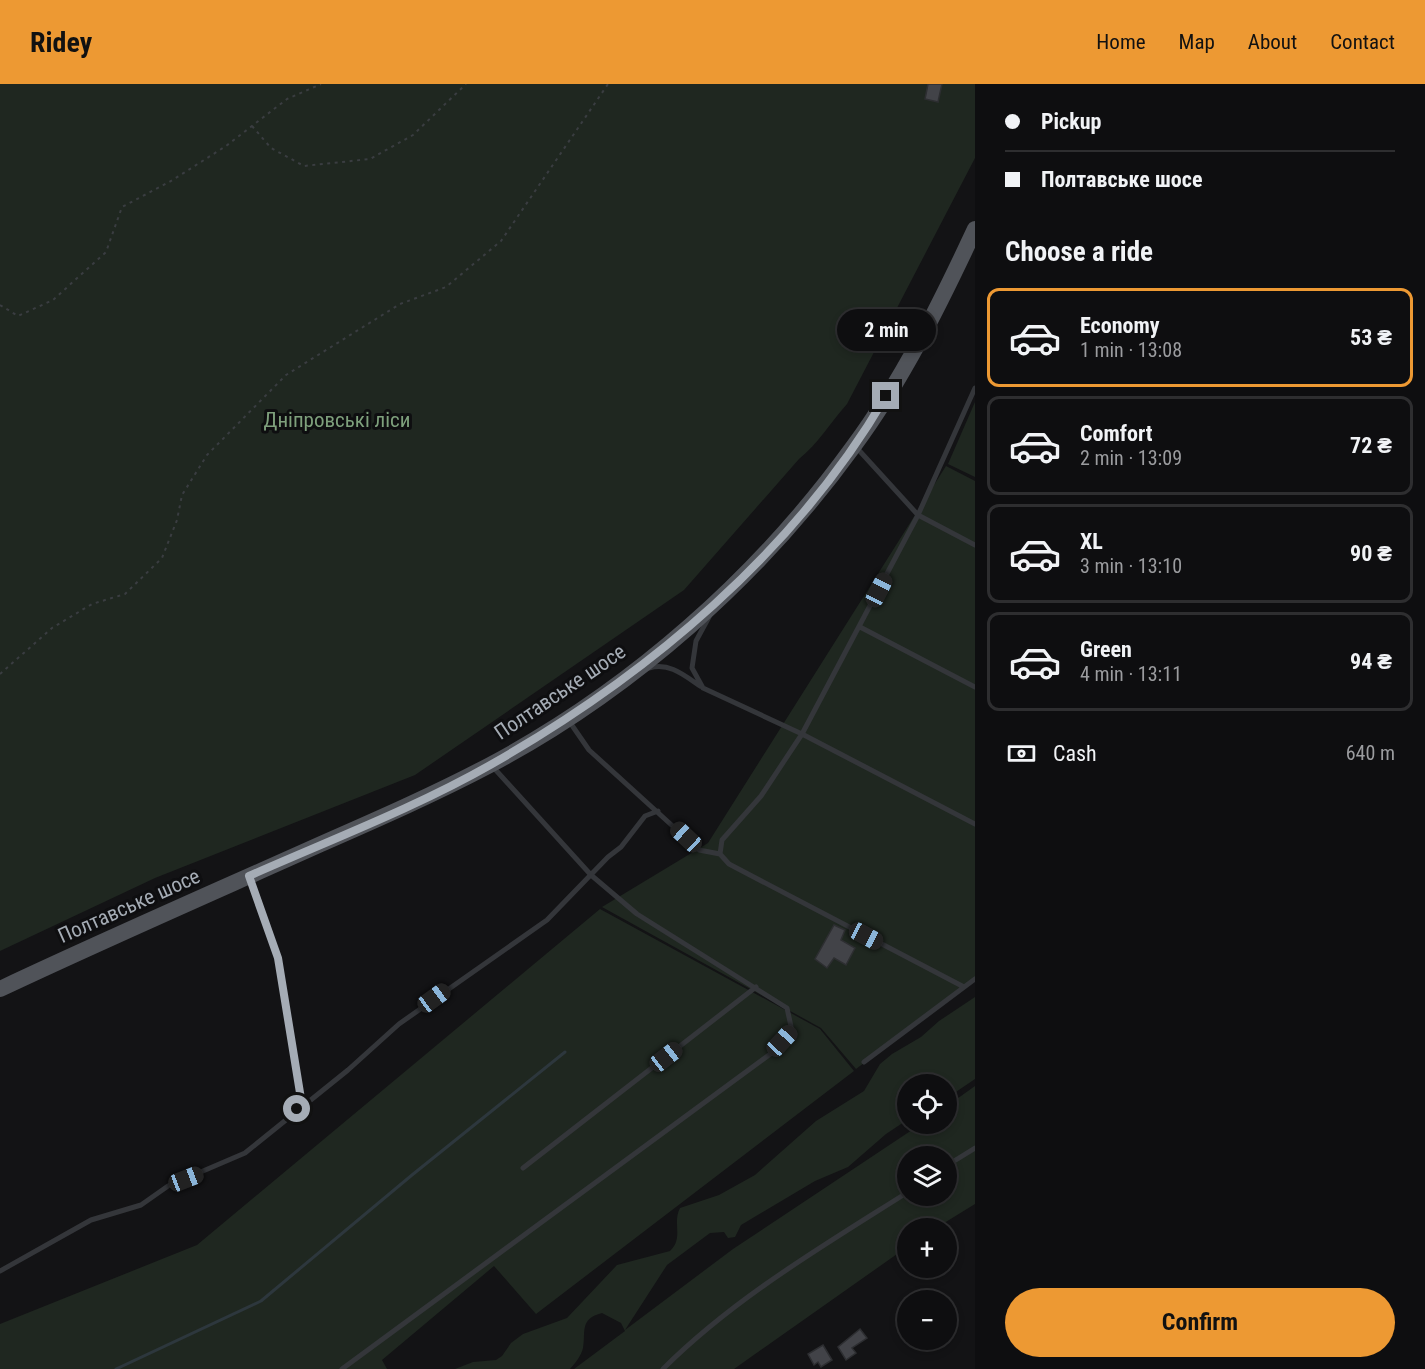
<!DOCTYPE html>
<html lang="en">
<head>
<meta charset="utf-8">
<style>
	body { margin:0; font-family:"Roboto Condensed",sans-serif; background:#1c1c1e; color:#f1f3f6; height:100vh; display:flex; flex-direction:column; font-size:22px; white-space:nowrap }
	* { box-sizing:border-box; margin:0 }
	p { font-size:20px; color:#9b9c9f }
	.icon { flex:none; width:33px; height:33px; fill:none; stroke:currentColor; stroke-width:2; stroke-linecap:round; stroke-linejoin:round }
	.map { position:relative; flex:1; overflow:hidden }
	.panel { display:flex; flex-direction:column; background:#0e0e10; width:450px }
	.panel>* { flex:none }
	.hud { display:grid; align-content:center; height:132px; padding:0 30px; background:#0e0e10 }
	.tools { position:absolute; left:897px; top:990px; display:grid; gap:12px }
	.tools a { display:grid; place-items:center; width:60px; height:60px; border-radius:50%; background:#0e0e10; box-shadow:0 3px 9px #0003,0 0 0 2px #2e2e30; font-size:30px }
	.end { position:absolute; width:27px; height:27px; margin:-14px; border:8px solid #a5acb5; background:#111; box-shadow:0 0 0 3px #111 }
	.from { border-radius:50% }
	.bubble { position:absolute; height:42px; border-radius:21px; background:#0e0e10; box-shadow:0 3px 9px #0003,0 0 0 2px #2e2e30; font-size:20px; font-weight:700; line-height:42px; text-align:center }
	.car { position:absolute; width:18px; height:36px; margin:-18px -9px; border-radius:8px; box-shadow:0 0 4px 2px #0007; background:linear-gradient(#222 24%,#8ab4d8 0 40%,#222 0 76%,#8ab4d8 0 86%,#222 0) }
	.hud b { display:flex; align-items:center; gap:21px; height:57px; font-size:22px }
	.hud b+b { border-top:2px solid #2e2e30 }
	.hud i { width:15px; height:15px; background:#f1f3f6 }
	ul { padding:0; list-style:none }
	li { display:flex; align-items:center; gap:18px; height:99px; margin:0 12px 9px; padding:0 18px; border:3px solid #2e2e30; border-radius:12px }
	li div { flex:1 }
	li b { display:block; font-size:22px }
	li em { font-style:normal; font-weight:700 }
	li.active { border-color:#ed9933 }
	li>.icon { width:54px; height:54px; stroke-width:1.5 }
	h2 { padding:0 30px; font-size:27px; line-height:72px }
	.pay { display:flex; align-items:center; gap:15px; height:66px; padding:0 30px; font-size:22px }
	.pay p { margin-inline-start:auto }
	.button { display:flex; gap:12px; margin-top:auto; padding:12px 30px }
	.button a { flex:1; height:69px; border-radius:36px; background:#ed9933; color:#111; font-size:24px; font-weight:700; line-height:69px; text-align:center }
	header { display:flex; align-items:center; gap:36px; box-sizing:border-box; height:84px; padding:0 30px; background:#ed9933; color:#111 }
	header strong { font-size:28px }
	nav { display:flex; gap:33px; margin-inline-start:auto; font-size:21px }
	main { display:flex; flex:1; min-height:0 }
	.map>svg:first-child { display:block }
</style>
</head>
<body>
<header>
<strong>Ridey</strong>
<nav><a>Home</a><a>Map</a><a>About</a><a>Contact</a></nav>
</header>
<main>
<div class="map">
<svg width="975" height="1285" viewBox="0 0 975 1285">
	<rect width="100%" height="100%" fill="#131315"/>
	<!-- green -->
	<path fill="#1f2720" fill-rule="evenodd" d="M 0,0 L 975,0 L 975,74 L 847,320 C 830,339 818,360 799,375 L 684,506 L 415,691 L 155,794 L 0,867 Z
		M 975,318 L 975,393 L 948,380 Z
		M 946,382 L 975,397 L 975,895 L 856,985 L 821,944 L 602,823 L 708,759 Z
		M 600,825 L 820,945 L 854,987 L 536,1230 L 494,1182 L 382,1276 L 387,1285 L 0,1285 L 0,1240 L 197,1161 Z
		M 975,913 L 975,995 L 947,1014 L 946,1000 L 908,1000 L 907,1036 L 886,1050 L 848,1083 L 815,1097 L 741,1141 L 735,1153 L 728,1154 L 724,1148 L 710,1149 L 667,1181 L 625,1246 L 733,1165 L 921,1040 L 946,1040 L 947,1022 L 975,1002 L 975,1120 L 936,1144 L 908,1144 L 907,1163 L 734,1285 L 574,1285 L 625,1247 L 621,1239 L 602,1229 C 579,1235 586,1248 583,1264 C 581,1272 576,1278 570,1285 L 455,1285 L 473,1278 L 496,1276 L 502,1272 L 511,1259 L 523,1250 L 567,1234 L 617,1181 L 670,1167 C 684,1154 672,1139 680,1124 L 719,1111 L 755,1091 L 816,1037 L 864,1007 L 880,980 L 892,970 L 921,953 L 939,937 ZM 908,1072 L 946,1072 L 946,1112 L 908,1112 Z"/>
	<g fill="none" stroke-linecap="round" stroke-linejoin="round">
		<!-- stream -->
		<path stroke="#2d373d" stroke-width="3" d="M 116,1285 L 261,1217 L 412,1091 L 565,968"/>
	</g>
	<!-- building -->
	<path fill="#424348" stroke="#2d2e31" stroke-width="1.5" d="M 928,0 L 942,0 L 938,18 L 925,15 Z
		M 834,841 L 845,846 L 841,856 L 855,864 L 846,881 L 834,874 L 827,884 L 815,875 Z
		M 860,1245 L 867,1254 L 852,1264 L 856,1269 L 846,1276 L 838,1263 Z
		M 823,1261 L 832,1276 L 821,1283 L 818,1278 L 814,1281 L 808,1270 Z"/>
	<g fill="none" stroke-linecap="round" stroke-linejoin="round">
		<!-- path -->
		<path stroke="#3a3d41" stroke-width="2" stroke-dasharray="3 4.5" stroke-linecap="butt" d="M 252,42 L 271,64 L 304,82 L 370,75 L 413,51 L 466,0
			M 0,221 L 18,232 L 53,216 L 106,168 L 122,123 L 171,97 L 226,62 L 287,15 L 321,0
			M 0,590 L 52,544 L 92,520 L 125,510 L 162,474 L 177,436 L 182,411 L 207,371 L 286,291 L 400,220 L 446,203 L 501,157 L 608,0"/>
		<!-- lane -->
		<path stroke="#34363a" stroke-width="5" d="M 856,363 L 918,431 L 975,461
			M 709,533 L 696,557 L 692,584 L 703,604 L 802,650 L 975,740
			M 860,543 L 975,603
			M 649,584 C 669,578 684,591 700,602
			M 569,637 L 589,666 L 699,766 L 720,770
			M 250,794 L 278,874 L 302,1021
			M 964,903 L 729,780 L 720,770 L 722,756 L 761,712 L 802,650 L 918,431 L 975,304
			M 864,978 L 975,895
			M 946,1082 L 975,1064
			M 523,1084 L 756,903
			M 0,1187 L 91,1136 L 141,1121 L 168,1102 L 245,1069 L 348,986 L 399,940 L 547,836 L 608,773 L 621,763 L 645,732 L 658,727
			M 342,1285 L 773,968 L 792,947 L 787,924 L 637,830 L 591,791 L 493,683
			M 663,1285 C 734,1214 823,1162 908,1108"/>
		<!-- primary -->
		<path stroke="#505359" stroke-width="16" d="M 0,905 C 106,855 214,808 321,760 C 378,735 435,710 490,681 C 631,606 759,493 853,363 C 902,297 940,220 975,145"/>
	</g>
	<g fill="none" stroke-linecap="round" stroke-linejoin="round">
		<!-- route -->
		<path stroke="#a5acb5" stroke-width="8" d="M 297,1025 L 302,1021 L 278,874 L 249,792 C 330,756 415,724 492,680 C 648,591 795,468 886,312"/>
	</g>
	<g text-anchor="middle" stroke-width="6" stroke-linejoin="round" paint-order="stroke">
		<!-- park labels -->
		<g font-size="21" fill="#7ea07c" stroke="#0e0e10">
			<text x="337" y="343">Дніпровські ліси</text>
		</g>
		<!-- street labels -->
		<g font-size="21" fill="#a5acb5" stroke="#0e0e10">
			<text transform="translate(560 608) rotate(-34)" y="7">Полтавське шосе</text>
			<text transform="translate(129 822) rotate(-24)" y="7">Полтавське шосе</text>
		</g>
	</g>
</svg>
<div class="tools">
<a><svg class="icon" aria-label="locate" viewBox="0 0 24 24"><circle cx="12" cy="12" r="6"/><path d="M12 2v4M12 18v4M2 12h4M18 12h4"/></svg></a>
<a><svg class="icon" aria-label="layers" viewBox="0 0 24 24"><path d="M12 4l9 5-9 5-9-5zM3 14l9 5 9-5"/></svg></a>
<a>+</a>
<a>−</a>
</div>
<i class="end from" style="left:297px;top:1025px"></i>
<i class="end" style="left:886px;top:312px"></i>
<div class="bubble" style="left:837px;top:225px;width:99px">2 min</div>
<i class="car" style="left:879px;top:506px;rotate:27deg"></i>
<i class="car" style="left:686px;top:753px;rotate:313deg"></i>
<i class="car" style="left:866px;top:852px;rotate:118deg"></i>
<i class="car" style="left:434px;top:914px;rotate:54deg"></i>
<i class="car" style="left:782px;top:957px;rotate:43deg"></i>
<i class="car" style="left:666px;top:973px;rotate:52deg"></i>
<i class="car" style="left:186px;top:1095px;rotate:69deg"></i>
</div>
<section class="panel">
<div class="hud">
<b><i class="from"></i>Pickup</b>
<b><i></i>Полтавське шосе</b>
</div>
<h2>Choose a ride</h2>
<ul>
<li class="active"><svg class="icon" aria-label="car" viewBox="0 0 24 24"><path d="M5 17H2v-5l4-1 3-4h7l3 4 3 1v5h-3M9 17h6M6 11h13"/><circle cx="7" cy="17" r="2"/><circle cx="17" cy="17" r="2"/></svg><div><b>Economy</b><p>1 min · 13:08</p></div><em>53 ₴</em></li>
<li><svg class="icon" aria-label="car" viewBox="0 0 24 24"><path d="M5 17H2v-5l4-1 3-4h7l3 4 3 1v5h-3M9 17h6M6 11h13"/><circle cx="7" cy="17" r="2"/><circle cx="17" cy="17" r="2"/></svg><div><b>Comfort</b><p>2 min · 13:09</p></div><em>72 ₴</em></li>
<li><svg class="icon" aria-label="car" viewBox="0 0 24 24"><path d="M5 17H2v-5l4-1 3-4h7l3 4 3 1v5h-3M9 17h6M6 11h13"/><circle cx="7" cy="17" r="2"/><circle cx="17" cy="17" r="2"/></svg><div><b>XL</b><p>3 min · 13:10</p></div><em>90 ₴</em></li>
<li><svg class="icon" aria-label="car" viewBox="0 0 24 24"><path d="M5 17H2v-5l4-1 3-4h7l3 4 3 1v5h-3M9 17h6M6 11h13"/><circle cx="7" cy="17" r="2"/><circle cx="17" cy="17" r="2"/></svg><div><b>Green</b><p>4 min · 13:11</p></div><em>94 ₴</em></li>
</ul>
<div class="pay"><svg class="icon" aria-label="cash" viewBox="0 0 24 24"><path d="M3 7h18v10H3z"/><circle cx="12" cy="12" r="2"/></svg>Cash<p>640 m</p></div>
<div class="button"><a>Confirm</a></div>
</section>
</main>
</body>
</html>
